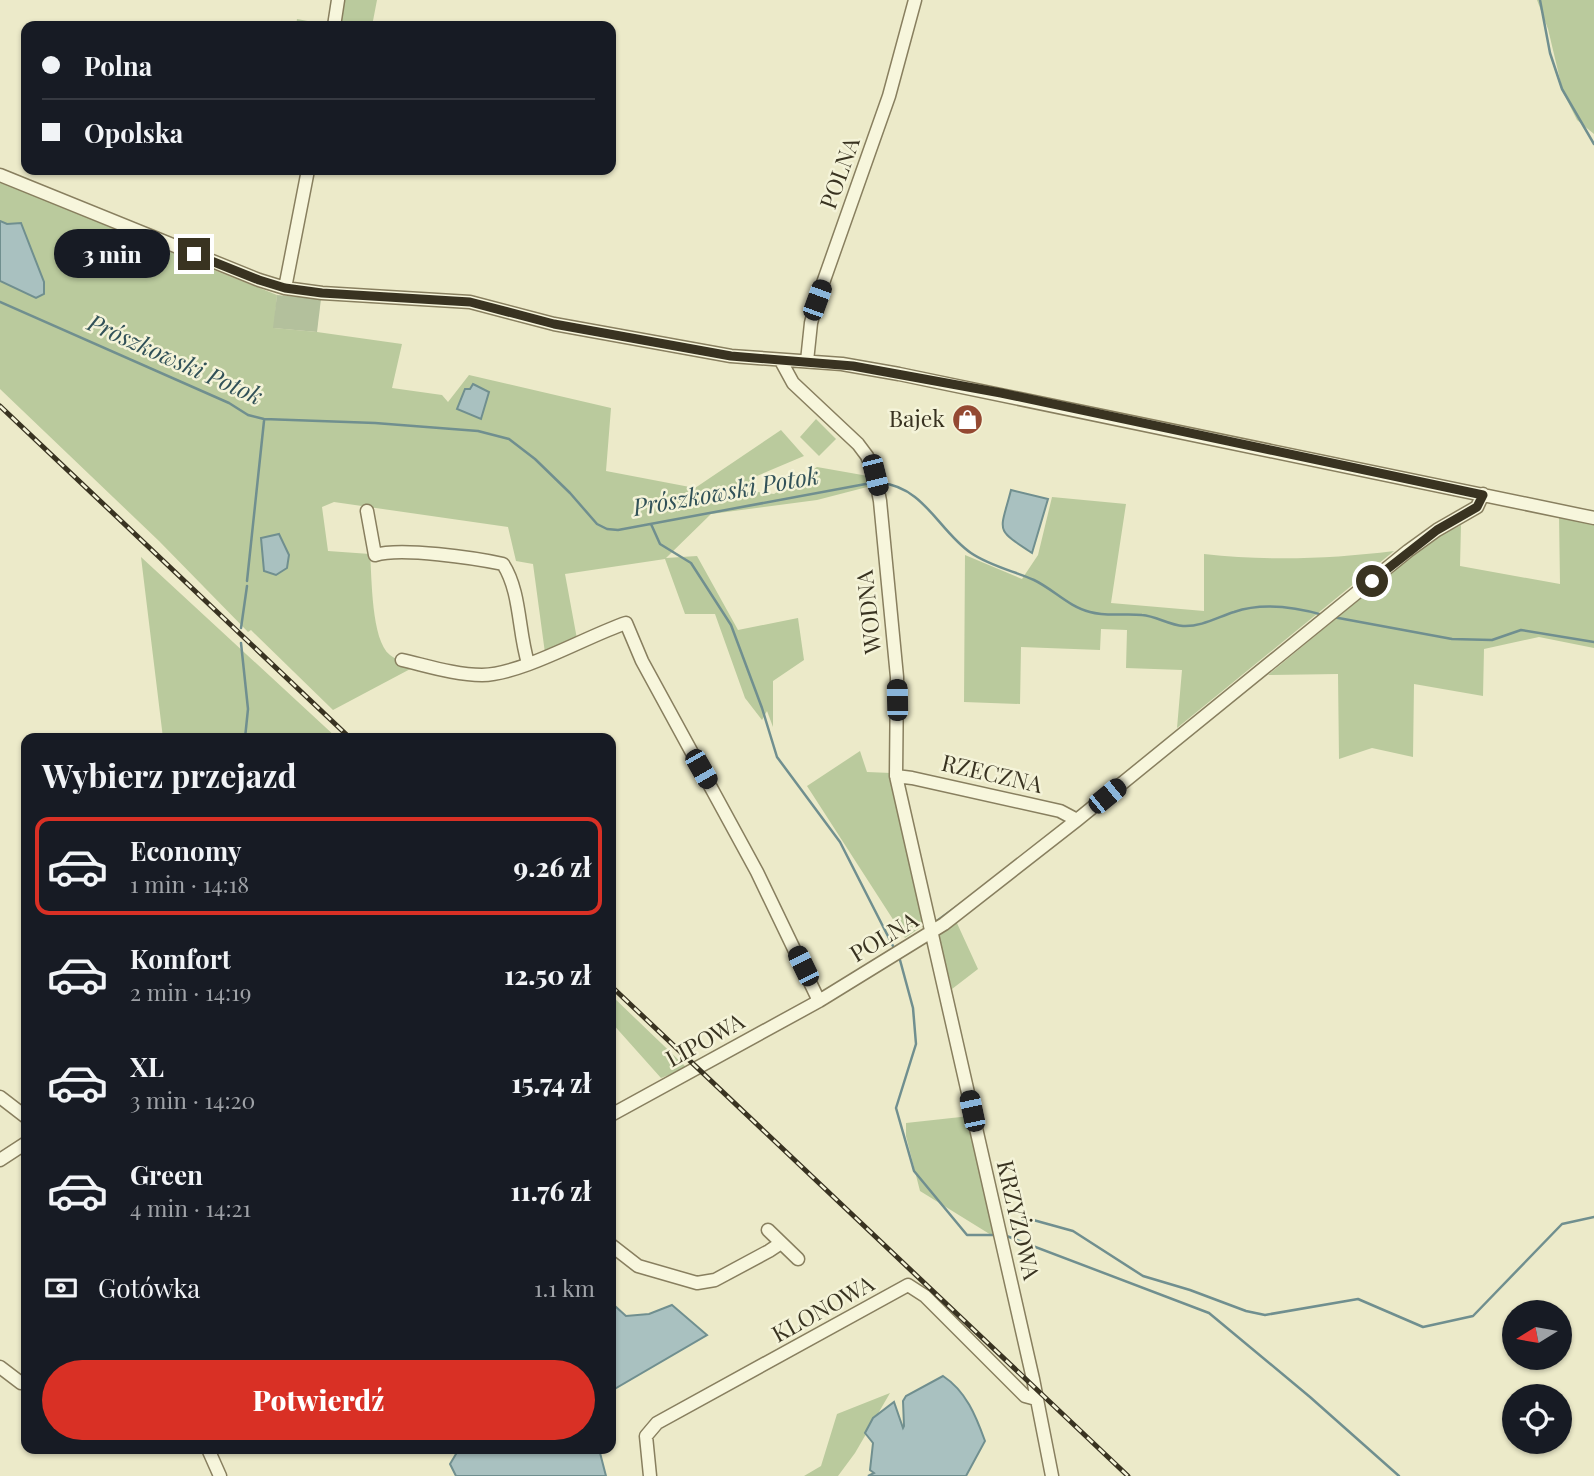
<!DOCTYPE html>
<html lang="pl">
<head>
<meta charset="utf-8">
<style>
	body { margin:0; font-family:"Playfair Display",serif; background:#242831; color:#f1f3f6; height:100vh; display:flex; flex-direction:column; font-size:26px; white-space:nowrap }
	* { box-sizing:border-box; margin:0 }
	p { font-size:23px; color:#9ea1a6 }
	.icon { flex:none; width:38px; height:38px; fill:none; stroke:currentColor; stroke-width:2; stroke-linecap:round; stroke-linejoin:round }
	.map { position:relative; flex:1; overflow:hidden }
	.details { position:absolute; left:21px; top:733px; width:595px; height:721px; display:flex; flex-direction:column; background:#171b24; border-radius:14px; box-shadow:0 2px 5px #0004 }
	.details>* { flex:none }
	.banner { position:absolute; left:21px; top:21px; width:595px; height:154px; border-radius:14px; box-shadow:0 2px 5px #0004; display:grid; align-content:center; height:154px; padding:0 21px; background:#171b24 }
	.needle { width:46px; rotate:259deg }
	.tools { position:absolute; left:1502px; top:1300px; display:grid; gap:14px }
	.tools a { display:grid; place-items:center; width:70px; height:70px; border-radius:50%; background:#171b24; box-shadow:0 2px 5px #0004; font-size:35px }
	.end { position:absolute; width:32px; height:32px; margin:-16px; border:9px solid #393321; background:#fff; box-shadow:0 0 0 4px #fff }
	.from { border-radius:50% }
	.bubble { position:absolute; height:49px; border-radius:24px; background:#171b24; box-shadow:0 2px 5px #0004; font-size:23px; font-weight:800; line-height:49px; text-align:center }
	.car { position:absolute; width:21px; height:42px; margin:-21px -10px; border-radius:9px; box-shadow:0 0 5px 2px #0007; background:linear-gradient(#222 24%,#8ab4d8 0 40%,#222 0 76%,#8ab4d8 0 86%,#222 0) }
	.banner b { display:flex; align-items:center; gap:24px; height:66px; font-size:26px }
	.banner b+b { border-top:2px solid #363941 }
	.banner i { width:18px; height:18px; background:#f1f3f6 }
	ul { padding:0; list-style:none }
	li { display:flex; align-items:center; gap:21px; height:98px; margin:0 14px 10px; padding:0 7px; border:4px solid transparent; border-radius:14px }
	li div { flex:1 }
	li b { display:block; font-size:26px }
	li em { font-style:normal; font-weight:800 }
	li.selected { border-color:#d93025 }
	li>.icon { width:63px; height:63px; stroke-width:1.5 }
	h2 { padding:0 21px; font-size:32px; line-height:84px }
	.pay { display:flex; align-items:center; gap:18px; height:77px; padding:0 21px; font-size:26px }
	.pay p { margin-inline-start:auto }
	.cta { display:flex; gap:14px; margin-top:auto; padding:14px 21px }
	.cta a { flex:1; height:80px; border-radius:42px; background:#d93025; color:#fff; font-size:28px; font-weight:800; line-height:80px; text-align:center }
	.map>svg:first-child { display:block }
</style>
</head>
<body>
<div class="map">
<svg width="1594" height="1476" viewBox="0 0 1594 1476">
	<rect width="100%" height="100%" fill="#eceac9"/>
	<!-- green -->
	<path fill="#baca9d" d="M 334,0 L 377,0 L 372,26 L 296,26 L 297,19 L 329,25 Z
		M 1537,0 L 1594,0 L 1594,134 L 1577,120 L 1563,92 L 1548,29 Z
		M 0,180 L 179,248 L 209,268 L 277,295 L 274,328 L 317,332 L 402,344 L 392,388 L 442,395 L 448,402 L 469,375 L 611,408 L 606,471 L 695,488 L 781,430 L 804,456 L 757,476 L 741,490 L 774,494 L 817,467 L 868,476 L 871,486 L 817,500 L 711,514 L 666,558 L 697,556 L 738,630 L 798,618 L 804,660 L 773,681 L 773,727 L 767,711 L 762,720 L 745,698 L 715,614 L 685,614 L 665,559 L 565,574 L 577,639 L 545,653 L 533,564 L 516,561 L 508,527 L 334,502 L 322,507 L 328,551 L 370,554 C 372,577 371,640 390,655 C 396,660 407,663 414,667 L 333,710 L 251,630 L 248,632 L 159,541 L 0,389 Z
		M 816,419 L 836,439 L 819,456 L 800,437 Z
		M 1052,497 L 1126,504 L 1111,603 L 1204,611 L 1204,554 C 1268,561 1330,559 1394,551 L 1177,728 L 1182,670 L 1126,668 L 1127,630 L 1101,629 L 1100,650 L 1021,647 L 1020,704 L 964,702 L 965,555 L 1022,579 L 1038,555 Z
		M 1559,515 L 1594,522 L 1594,648 L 1539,637 L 1484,649 L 1483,696 L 1414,684 L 1413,757 L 1372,748 L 1339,759 L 1338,674 L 1268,675 L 1431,540 L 1461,525 L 1460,566 L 1560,584 Z
		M 141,557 L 337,738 L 163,738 Z
		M 860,751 L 867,772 L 891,773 L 924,925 L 905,938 L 807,786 Z
		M 956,921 L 978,969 L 952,989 L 938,935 Z
		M 611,995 L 687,1068 L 661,1078 L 611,1022 Z
		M 970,1116 L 996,1238 L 920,1191 L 906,1136 L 906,1123 Z
		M 890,1393 L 855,1453 L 838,1476 L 804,1476 L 821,1466 L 837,1414 Z"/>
	<!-- cemetery -->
	<path fill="#b3c09c" d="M 277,295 L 321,299 L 317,332 L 273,328 Z"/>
	<!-- water -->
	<path fill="#a9c1c0" stroke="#708f8f" stroke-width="2" d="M 0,221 L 7,224 L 21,223 L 44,282 L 44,294 L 36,298 L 0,281 Z
		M 473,384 L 489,392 L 481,419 L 457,409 L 465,389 L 470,389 Z
		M 1011,490 L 1048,499 L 1032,553 C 994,528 1000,533 1011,490 Z
		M 279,534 L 289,555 L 287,568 L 276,575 L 264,571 L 261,538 Z
		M 672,1305 L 707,1335 L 611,1391 L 611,1309 L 616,1307 L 626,1316 L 649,1314 Z
		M 943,1376 C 966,1391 976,1416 985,1441 L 966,1476 L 868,1476 L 874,1473 L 870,1470 L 873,1443 L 865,1433 L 873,1418 L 894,1402 L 903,1428 L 904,1426 L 903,1401 L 906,1396 Z
		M 459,1449 L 599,1449 L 606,1476 L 456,1476 L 450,1464 Z"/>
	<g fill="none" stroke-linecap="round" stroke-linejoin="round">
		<!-- stream -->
		<path stroke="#708f8f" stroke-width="2.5" d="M 1540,0 L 1550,53 L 1562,89 L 1594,144
			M 0,302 L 229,403 L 248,415 L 264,419 L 375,423 L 478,431 L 509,439 L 535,459 L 570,493 L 597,524 L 607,529 L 618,530 L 871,483
			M 881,483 C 924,487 939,531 971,553 C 990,566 1014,571 1034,580 C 1053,589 1069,607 1090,612 C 1108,617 1124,613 1142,615 C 1156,616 1169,625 1183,626 C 1201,627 1218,617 1234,612 C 1263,602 1295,607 1323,615
			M 651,524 L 660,544 L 691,563 L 731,625 L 762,708 L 777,757 L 840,842 L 894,948
			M 247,581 L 264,421
			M 1333,617 L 1452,639 L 1492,640 L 1521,630 L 1594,642
			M 241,628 L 247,586
			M 241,643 L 248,709 L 245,738
			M 934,923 L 971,896
			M 900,960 L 913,1008 L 916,1044 L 896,1108 L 914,1171 L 967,1235 L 995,1235
			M 1011,1226 L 1026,1218 L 1073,1231 L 1143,1276 L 1190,1290 L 1246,1311 L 1265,1315 L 1358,1299 L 1423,1327 L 1473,1316 L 1562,1224 L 1594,1217
			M 1004,1235 L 1209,1313 L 1310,1397 L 1399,1476"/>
		<defs>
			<path id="minor" d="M 334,26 L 338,0
				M 0,175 L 259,280 L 285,288 L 322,293 L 470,302 L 554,324 L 731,356 L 842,364 L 899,374 L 1594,518
				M 285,288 L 308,170
				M 781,361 L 793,383 L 858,444 L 867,456 L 875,475 L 880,501 L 897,677 L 896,776 L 1033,1379 L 1052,1476
				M 807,361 L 811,323 L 817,300 L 889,96 L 915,0
				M 367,511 L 375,555 C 401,547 475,558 503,564 C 521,592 518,631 528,663
				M 402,660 C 428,666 456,675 482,675 C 523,674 585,637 626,623 L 642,661 L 757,872 L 819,1001
				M 896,776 L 912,778 L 1060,811 L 1077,820
				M 0,1097 L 26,1117
				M 611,1115 L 819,1001 L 944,924 L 1077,820 L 1408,551 L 1437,530 L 1477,507 L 1483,494
				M 0,1160 L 26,1143
				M 768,1230 L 798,1259
				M 611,1245 L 638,1266 L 697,1283 L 715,1280 L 769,1251 L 781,1243
				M 0,1367 L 21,1383
				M 208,1449 L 220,1476
				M 650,1476 L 646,1436 L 657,1423 L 908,1285 L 925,1296 L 1025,1396 L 1036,1399"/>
		</defs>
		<!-- minor casing -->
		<use href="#minor" stroke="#887f5f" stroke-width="15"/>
		<!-- minor -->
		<use href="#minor" stroke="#f7f6dc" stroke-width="12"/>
		<defs>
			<path id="rail" d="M 0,406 L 350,738
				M 611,986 L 1128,1476"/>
		</defs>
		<!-- rail casing -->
		<use href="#rail" stroke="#393321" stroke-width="5"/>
		<!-- rail -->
		<use href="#rail" stroke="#f4f3d8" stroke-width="2.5" stroke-dasharray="8" stroke-linecap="butt"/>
	</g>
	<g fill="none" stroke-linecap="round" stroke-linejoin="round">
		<!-- route -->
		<path stroke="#393321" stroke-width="9" d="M 194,254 L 259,280 L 285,288 L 322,293 L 470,302 L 554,324 L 731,356 L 853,366 L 1001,393 L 1483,495 L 1477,507 L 1437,530 L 1372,581"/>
	</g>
	<!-- icons -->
	<defs>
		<symbol id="shop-disc" viewBox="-11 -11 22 22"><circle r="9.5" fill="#944932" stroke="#f4f3d8"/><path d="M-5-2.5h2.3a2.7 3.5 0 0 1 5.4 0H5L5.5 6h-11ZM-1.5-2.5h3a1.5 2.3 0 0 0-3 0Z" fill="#fff"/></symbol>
	</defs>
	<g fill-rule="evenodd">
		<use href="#shop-disc" x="950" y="402" width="35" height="35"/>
	</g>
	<g text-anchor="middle" stroke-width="5" stroke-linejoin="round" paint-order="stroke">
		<!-- street labels -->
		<g font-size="23" fill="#393321" stroke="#f4f3d8">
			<text transform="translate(840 173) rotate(-70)" y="8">POLNA</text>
			<text transform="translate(869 612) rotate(-96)" y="8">WODNA</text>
			<text transform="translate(992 774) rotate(13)" y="8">RZECZNA</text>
			<text transform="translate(884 937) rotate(-31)" y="8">POLNA</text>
			<text transform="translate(705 1040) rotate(-29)" y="8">LIPOWA</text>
			<text transform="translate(1018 1220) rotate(77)" y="8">KRZYŻOWA</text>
			<text transform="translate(823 1309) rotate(-29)" y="8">KLONOWA</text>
		</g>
		<!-- poi labels -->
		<g font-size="23" fill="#393321" stroke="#f4f3d8" text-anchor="end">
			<text x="945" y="427">Bajek</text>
		</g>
		<!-- water labels -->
		<g font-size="24" font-style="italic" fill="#315158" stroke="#f4f3d8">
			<text transform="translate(175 360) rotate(24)" y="8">Prószkowski Potok</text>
			<text transform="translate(726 492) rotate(-10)" y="8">Prószkowski Potok</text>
		</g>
	</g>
</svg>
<div class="tools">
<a><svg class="needle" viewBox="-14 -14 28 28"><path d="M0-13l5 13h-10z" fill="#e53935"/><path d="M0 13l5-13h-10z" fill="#9ea1a6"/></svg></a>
<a><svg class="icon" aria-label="locate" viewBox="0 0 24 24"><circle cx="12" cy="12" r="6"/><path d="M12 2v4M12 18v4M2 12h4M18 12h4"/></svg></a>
</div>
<i class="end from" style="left:1372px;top:581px"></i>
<i class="end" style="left:194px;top:254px"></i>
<div class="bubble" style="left:54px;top:229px;width:116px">3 min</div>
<i class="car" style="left:817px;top:300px;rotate:20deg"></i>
<i class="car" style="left:875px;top:475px;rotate:166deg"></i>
<i class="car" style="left:897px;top:700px;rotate:359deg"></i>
<i class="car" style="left:701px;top:769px;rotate:150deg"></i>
<i class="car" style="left:1107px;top:796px;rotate:51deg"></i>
<i class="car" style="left:803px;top:966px;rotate:334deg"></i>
<i class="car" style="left:972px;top:1111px;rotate:348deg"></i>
<div class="banner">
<b><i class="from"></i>Polna</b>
<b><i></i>Opolska</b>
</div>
<section class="details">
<h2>Wybierz przejazd</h2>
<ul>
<li class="selected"><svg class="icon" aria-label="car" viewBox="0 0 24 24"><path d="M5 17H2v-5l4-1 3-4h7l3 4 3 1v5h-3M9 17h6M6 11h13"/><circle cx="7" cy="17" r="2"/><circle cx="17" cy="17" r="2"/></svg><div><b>Economy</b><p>1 min · 14:18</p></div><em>9.26 zł</em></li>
<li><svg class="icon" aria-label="car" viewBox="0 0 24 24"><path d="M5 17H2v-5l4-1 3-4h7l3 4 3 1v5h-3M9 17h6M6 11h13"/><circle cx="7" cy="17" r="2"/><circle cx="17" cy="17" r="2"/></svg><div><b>Komfort</b><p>2 min · 14:19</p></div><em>12.50 zł</em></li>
<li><svg class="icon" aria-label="car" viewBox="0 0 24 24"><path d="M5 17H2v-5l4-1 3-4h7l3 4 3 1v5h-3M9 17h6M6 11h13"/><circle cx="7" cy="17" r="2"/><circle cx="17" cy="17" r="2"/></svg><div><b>XL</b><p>3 min · 14:20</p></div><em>15.74 zł</em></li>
<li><svg class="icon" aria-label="car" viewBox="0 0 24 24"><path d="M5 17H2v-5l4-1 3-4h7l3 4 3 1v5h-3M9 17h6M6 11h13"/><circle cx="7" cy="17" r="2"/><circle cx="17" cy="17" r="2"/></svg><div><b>Green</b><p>4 min · 14:21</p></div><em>11.76 zł</em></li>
</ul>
<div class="pay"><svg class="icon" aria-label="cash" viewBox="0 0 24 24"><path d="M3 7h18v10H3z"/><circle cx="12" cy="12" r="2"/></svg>Gotówka<p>1.1 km</p></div>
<div class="cta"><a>Potwierdź</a></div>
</section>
</div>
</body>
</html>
